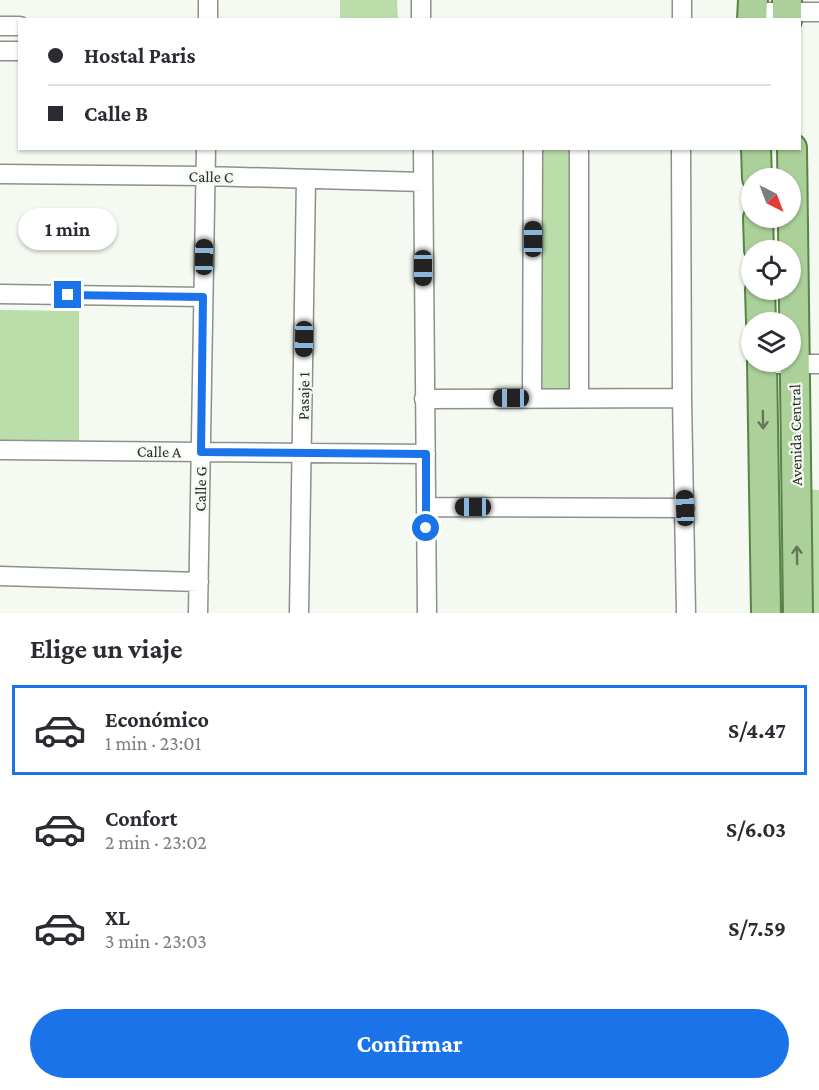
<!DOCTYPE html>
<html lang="es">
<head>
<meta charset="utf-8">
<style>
	body { margin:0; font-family:"Crimson Pro",serif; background:#f7f7f7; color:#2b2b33; height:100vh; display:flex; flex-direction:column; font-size:22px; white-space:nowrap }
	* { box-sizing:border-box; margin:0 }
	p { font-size:20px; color:#7c7c81 }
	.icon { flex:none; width:33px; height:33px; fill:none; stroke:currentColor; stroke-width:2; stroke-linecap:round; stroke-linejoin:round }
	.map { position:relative; height:613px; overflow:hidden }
	.drawer { display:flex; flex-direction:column; background:#fff; flex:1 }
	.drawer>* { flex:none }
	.hud { position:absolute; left:18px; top:18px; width:783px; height:132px; border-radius:0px; box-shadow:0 2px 4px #0004; display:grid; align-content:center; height:132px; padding:0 30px; background:#fff }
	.needle { width:39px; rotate:138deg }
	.buttons { position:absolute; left:741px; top:168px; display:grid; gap:12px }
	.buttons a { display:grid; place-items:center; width:60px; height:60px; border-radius:50%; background:#fff; box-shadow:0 2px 4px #0004; font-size:30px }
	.end { position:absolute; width:27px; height:27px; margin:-14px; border:8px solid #1a73e8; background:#fff; box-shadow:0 0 0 3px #fff }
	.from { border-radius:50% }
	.bubble { position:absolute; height:42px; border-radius:21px; background:#fff; box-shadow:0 2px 4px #0004; font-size:20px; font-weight:700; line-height:42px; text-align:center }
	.car { position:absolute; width:18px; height:36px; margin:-18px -9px; border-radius:8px; box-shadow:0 0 4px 2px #0007; background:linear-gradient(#222 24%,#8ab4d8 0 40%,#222 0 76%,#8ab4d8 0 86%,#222 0) }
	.hud b { display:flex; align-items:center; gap:21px; height:57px; font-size:22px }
	.hud b+b { border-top:2px solid #e1e1e2 }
	.hud i { width:15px; height:15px; background:#2b2b33 }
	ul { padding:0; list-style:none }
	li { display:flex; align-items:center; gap:18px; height:90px; margin:0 12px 9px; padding:0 18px; border:3px solid transparent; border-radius:0px }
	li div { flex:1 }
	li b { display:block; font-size:22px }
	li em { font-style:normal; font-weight:700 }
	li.active { border-color:#1a73e8 }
	li>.icon { width:54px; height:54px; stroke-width:1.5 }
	h2 { padding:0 30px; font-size:27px; line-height:72px }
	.action { display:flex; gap:12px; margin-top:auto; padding:12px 30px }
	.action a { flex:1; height:69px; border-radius:36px; background:#1a73e8; color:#fff; font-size:24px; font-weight:700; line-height:69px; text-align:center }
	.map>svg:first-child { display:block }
</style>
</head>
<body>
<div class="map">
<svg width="819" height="613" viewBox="0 0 819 613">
	<rect width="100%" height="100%" fill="#f4faf1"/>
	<!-- green -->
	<path fill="#baddaa" d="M 340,0 L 397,0 L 398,19 L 340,19 Z
		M 542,149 L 571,149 L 574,392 L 537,392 Z
		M 0,310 L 79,311 L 79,443 L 0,442 Z
		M 806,489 L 819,490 L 819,613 L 808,613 Z"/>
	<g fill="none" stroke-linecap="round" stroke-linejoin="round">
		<defs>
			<path id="street" d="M 208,0 L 208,20
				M 421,0 L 421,20
				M 752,12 L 819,12
				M 682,20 L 682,0
				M 0,26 L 20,26
				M 0,51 L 20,51
				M 423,148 L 427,613
				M 579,148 L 579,398
				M 681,148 L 682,398 L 686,613
				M 0,174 L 205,176 L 423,182
				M 0,294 L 203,297
				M 762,364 L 819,364
				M 532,398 L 533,148
				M 424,399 L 682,398
				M 0,450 L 426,454
				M 426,507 L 685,508
				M 0,576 L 199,582
				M 198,613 L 206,148
				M 299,613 L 306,179"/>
			<path id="primary" d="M 752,20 L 753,0
				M 787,20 L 787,0
				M 756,148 L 757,178
				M 792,148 L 798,613
				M 758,218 L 759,250
				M 760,290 L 761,322
				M 762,362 L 766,613"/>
		</defs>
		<!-- street casing -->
		<use href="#street" stroke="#8c918a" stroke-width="21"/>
		<!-- primary casing -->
		<use href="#primary" stroke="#5a8346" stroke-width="32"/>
		<!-- street -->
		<use href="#street" stroke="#fff" stroke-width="18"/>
		<!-- primary -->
		<use href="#primary" stroke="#abd099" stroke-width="28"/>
	</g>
	<!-- one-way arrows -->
	<defs><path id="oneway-shaft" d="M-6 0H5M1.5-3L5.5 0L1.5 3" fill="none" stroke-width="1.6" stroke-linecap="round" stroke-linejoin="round" transform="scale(1.5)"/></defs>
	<g stroke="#65765c">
		<use href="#oneway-shaft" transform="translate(763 420) rotate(89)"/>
		<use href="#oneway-shaft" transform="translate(797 555) rotate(-91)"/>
	</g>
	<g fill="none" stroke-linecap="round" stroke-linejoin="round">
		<!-- route -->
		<path stroke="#1a73e8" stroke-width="8" d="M 68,295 L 203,297 L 201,452 L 426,454 L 426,528"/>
	</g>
	<g text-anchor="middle" stroke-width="4.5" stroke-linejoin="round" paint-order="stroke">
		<!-- street labels -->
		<g font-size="16" fill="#2b2d2a" stroke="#f4faf1">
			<text transform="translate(211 176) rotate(1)" y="6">Calle C</text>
			<text transform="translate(303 396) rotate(-89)" y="6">Pasaje 1</text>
			<text transform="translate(795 435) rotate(-91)" y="6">Avenida Central</text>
			<text transform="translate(159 451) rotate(1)" y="6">Calle A</text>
			<text transform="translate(200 489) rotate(-89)" y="6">Calle G</text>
		</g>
	</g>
</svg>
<div class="buttons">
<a><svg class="needle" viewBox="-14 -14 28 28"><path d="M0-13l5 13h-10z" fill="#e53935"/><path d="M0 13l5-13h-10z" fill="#7c7c81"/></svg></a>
<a><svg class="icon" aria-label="locate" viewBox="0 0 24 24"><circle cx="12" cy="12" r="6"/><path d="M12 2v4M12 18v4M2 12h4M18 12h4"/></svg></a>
<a><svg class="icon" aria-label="layers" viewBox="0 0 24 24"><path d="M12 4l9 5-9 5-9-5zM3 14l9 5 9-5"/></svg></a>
</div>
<i class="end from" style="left:426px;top:528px"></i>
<i class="end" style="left:68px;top:295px"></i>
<div class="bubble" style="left:18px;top:208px;width:99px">1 min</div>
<i class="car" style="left:533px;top:239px;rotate:0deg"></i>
<i class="car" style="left:204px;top:257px;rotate:1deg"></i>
<i class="car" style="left:423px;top:268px;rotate:180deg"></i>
<i class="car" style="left:304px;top:339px;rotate:181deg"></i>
<i class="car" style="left:511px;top:398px;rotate:270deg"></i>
<i class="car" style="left:473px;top:507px;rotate:270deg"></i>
<i class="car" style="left:685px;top:508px;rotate:358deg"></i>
<div class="hud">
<b><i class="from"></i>Hostal Paris</b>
<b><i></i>Calle B</b>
</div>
</div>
<section class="drawer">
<h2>Elige un viaje</h2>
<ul>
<li class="active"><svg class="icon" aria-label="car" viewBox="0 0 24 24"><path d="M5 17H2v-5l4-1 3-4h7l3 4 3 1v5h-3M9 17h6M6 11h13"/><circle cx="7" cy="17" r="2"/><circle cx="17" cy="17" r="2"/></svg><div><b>Económico</b><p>1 min · 23:01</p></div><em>S/4.47</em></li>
<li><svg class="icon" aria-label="car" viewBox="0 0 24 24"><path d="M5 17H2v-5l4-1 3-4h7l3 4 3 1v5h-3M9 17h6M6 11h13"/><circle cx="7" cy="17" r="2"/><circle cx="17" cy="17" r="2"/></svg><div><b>Confort</b><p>2 min · 23:02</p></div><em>S/6.03</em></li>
<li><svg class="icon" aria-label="car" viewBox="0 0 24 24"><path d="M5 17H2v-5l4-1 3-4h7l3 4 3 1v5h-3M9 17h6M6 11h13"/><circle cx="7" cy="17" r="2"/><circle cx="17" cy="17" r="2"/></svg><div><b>XL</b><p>3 min · 23:03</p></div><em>S/7.59</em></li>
</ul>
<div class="action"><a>Confirmar</a></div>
</section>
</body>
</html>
